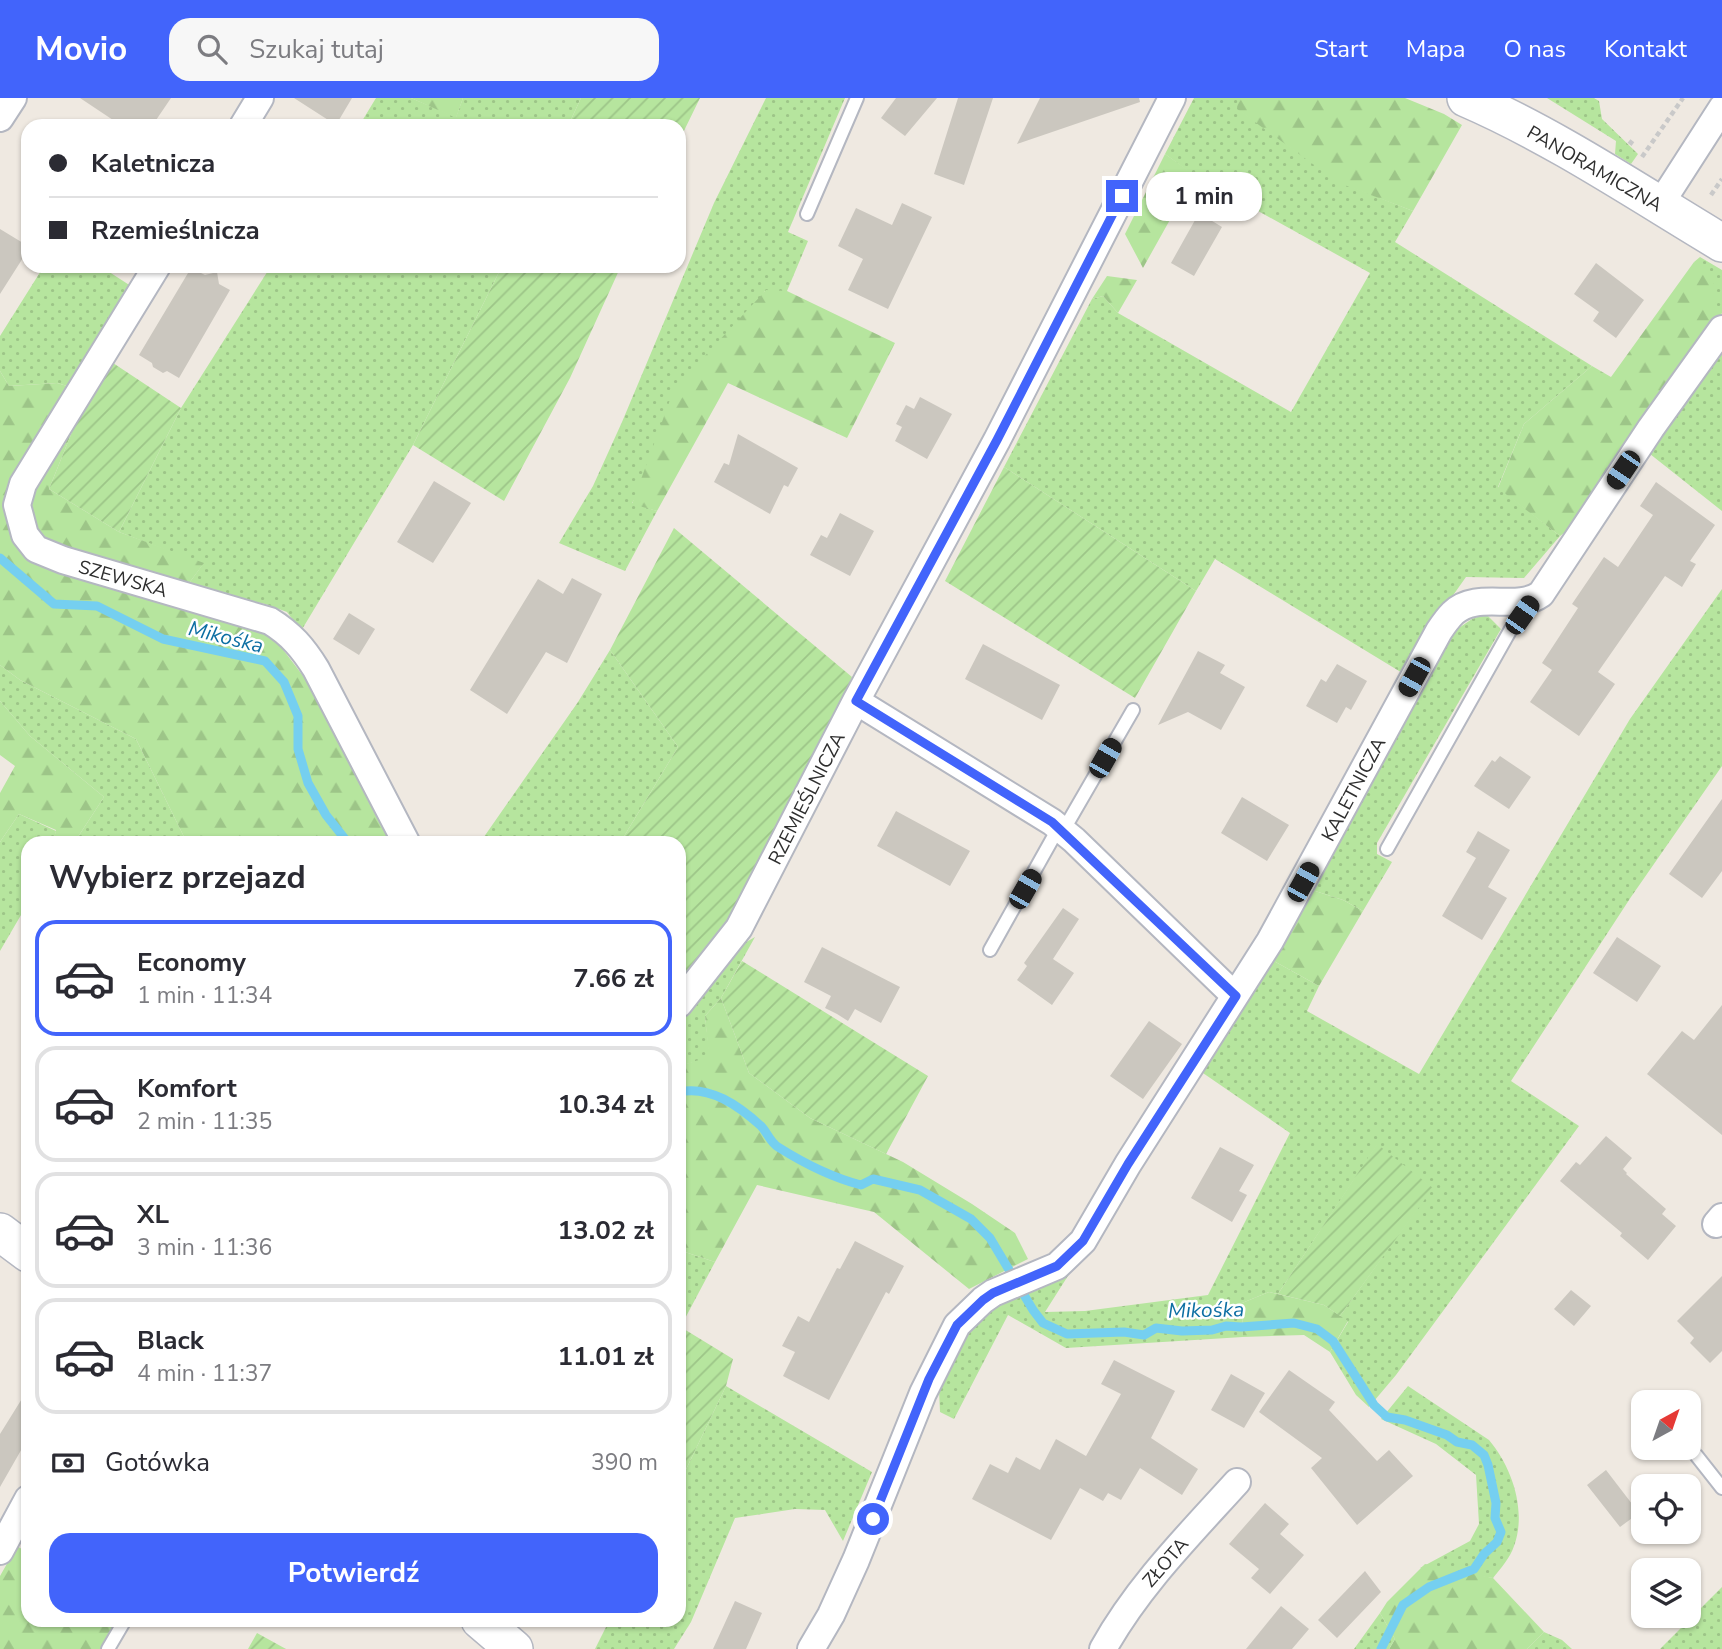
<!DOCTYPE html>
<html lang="pl">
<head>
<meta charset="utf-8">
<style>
	body { margin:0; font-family:"Nunito Sans",sans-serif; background:#f7f7f7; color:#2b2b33; height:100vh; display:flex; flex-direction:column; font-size:26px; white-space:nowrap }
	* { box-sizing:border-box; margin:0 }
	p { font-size:23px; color:#7c7c81 }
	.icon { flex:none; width:38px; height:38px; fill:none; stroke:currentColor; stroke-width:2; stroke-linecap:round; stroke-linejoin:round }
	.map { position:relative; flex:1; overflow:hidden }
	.sheet { position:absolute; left:21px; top:738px; width:665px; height:791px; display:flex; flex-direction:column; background:#fff; border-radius:21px; box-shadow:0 2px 5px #0004 }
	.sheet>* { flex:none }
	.guide { position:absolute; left:21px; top:21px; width:665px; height:154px; border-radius:21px; box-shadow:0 2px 5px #0004; display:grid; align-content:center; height:154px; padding:0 28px; background:#fff }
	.needle { width:46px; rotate:40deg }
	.tools { position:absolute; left:1631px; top:1292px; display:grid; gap:14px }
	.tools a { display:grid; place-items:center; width:70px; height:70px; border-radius:14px; background:#fff; box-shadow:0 2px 5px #0004; font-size:35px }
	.end { position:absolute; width:32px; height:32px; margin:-16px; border:9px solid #4264fb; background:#fff; box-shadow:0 0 0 4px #fff }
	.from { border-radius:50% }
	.bubble { position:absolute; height:49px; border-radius:21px; background:#fff; box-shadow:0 2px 5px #0004; font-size:23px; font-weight:700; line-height:49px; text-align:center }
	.car { position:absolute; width:21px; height:42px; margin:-21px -10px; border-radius:9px; box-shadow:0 0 5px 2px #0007; background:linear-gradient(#222 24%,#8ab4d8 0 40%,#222 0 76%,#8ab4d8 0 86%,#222 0) }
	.guide b { display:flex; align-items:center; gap:24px; height:66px; font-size:26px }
	.guide b+b { border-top:2px solid #e1e1e2 }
	.guide i { width:18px; height:18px; background:#2b2b33 }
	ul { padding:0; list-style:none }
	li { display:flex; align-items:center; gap:21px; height:116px; margin:0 14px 10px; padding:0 14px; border:4px solid #e1e1e2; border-radius:21px }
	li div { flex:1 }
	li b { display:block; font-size:26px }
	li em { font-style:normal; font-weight:700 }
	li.current { border-color:#4264fb }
	li>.icon { width:63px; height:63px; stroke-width:1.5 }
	h2 { padding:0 28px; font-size:32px; line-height:84px }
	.pay { display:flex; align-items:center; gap:18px; height:77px; padding:0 28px; font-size:26px }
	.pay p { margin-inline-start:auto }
	.action { display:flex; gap:14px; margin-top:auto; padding:14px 28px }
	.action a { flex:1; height:80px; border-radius:21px; background:#4264fb; color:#fff; font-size:28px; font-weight:700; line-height:80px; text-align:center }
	header { display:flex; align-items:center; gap:42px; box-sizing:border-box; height:98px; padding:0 35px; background:#4264fb; color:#fff }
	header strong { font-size:33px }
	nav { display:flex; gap:38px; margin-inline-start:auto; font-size:24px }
	.search { width:490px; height:63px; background:#f7f7f7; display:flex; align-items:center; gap:18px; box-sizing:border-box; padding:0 24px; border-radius:21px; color:#7c7c81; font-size:26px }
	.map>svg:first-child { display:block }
</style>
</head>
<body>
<header>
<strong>Movio</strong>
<div class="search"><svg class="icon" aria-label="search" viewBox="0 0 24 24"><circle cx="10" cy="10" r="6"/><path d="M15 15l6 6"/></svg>Szukaj tutaj</div>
<nav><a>Start</a><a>Mapa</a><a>O nas</a><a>Kontakt</a></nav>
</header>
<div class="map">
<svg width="1722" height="1551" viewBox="0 0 1722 1551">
	<defs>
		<pattern id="grass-dots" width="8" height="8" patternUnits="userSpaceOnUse" patternTransform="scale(1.75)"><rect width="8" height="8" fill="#b6e59e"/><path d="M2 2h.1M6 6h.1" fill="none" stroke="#9dc588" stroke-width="1.8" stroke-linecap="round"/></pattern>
		<pattern id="forest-firs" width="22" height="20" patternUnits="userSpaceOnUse" patternTransform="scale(1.75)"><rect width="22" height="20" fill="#b6e59e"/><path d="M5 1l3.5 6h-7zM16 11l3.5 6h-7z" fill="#9dc588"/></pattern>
		<pattern id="garden-furrows" width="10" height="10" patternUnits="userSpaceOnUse" patternTransform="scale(1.75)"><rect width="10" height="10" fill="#b6e59e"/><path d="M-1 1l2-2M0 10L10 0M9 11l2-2" fill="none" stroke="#9dc588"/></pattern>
	</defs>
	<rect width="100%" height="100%" fill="#efe9e1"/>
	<!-- grass -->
	<path fill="url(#grass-dots)" d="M 376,0 L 411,0 L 456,19 L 463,0 L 581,0 L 568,28 L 359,28 Z
		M 766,0 L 845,0 L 788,134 L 808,143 L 787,193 L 765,193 L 632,405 L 657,413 L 625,473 L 559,445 L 593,388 L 622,324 L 714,105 Z
		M 1194,0 L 1238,0 L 1238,11 L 1339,84 L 1413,113 L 1395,144 L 1592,268 L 1524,326 L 1498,389 L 1560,438 L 1524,480 L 1466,479 L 1427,534 L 1404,576 L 1215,461 L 1196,493 L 1004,369 L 1092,201 L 1103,198 L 1118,215 L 1291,314 L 1370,175 L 1195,78 L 1165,56 Z
		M 1547,0 L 1594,0 L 1599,3 L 1602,21 L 1638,56 L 1631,66 L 1615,56 L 1616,43 Z
		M 1700,159 L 1722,172 L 1722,215 L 1717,223 L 1694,164 Z
		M 44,168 L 100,168 L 137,192 L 74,290 L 57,285 L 9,288 L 0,273 L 0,238 Z
		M 271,168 L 502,168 L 413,347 L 301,533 L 287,514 L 265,506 L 187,488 L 203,466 L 119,434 L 181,310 Z
		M 1722,251 L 1722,413 L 1650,356 Z
		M 1722,491 L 1722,668 L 1631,799 L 1511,983 L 1579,1028 L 1396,1277 L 1369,1309 L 1356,1297 L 1330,1254 L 1348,1224 L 1340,1218 L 1432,1090 L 1377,1047 L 1278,1196 L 1269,1194 L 1242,1205 L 1243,1239 L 1066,1250 L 1008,1217 L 954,1321 L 940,1314 L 939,1291 L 965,1235 L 998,1203 L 1073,1170 L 1045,1214 L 1085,1213 L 1208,1197 L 1290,1035 L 1200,973 L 1272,862 L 1319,888 L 1307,913 L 1419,976 L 1630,621 Z
		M 1486,516 L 1501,531 L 1377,745 L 1377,756 L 1392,764 L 1363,813 L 1343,802 L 1312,792 L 1447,538 L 1472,521 Z
		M 610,552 L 678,649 L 620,745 L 479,746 L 578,604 Z
		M 0,567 L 20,582 L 136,641 L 187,745 L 74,745 L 104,699 L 30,638 L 0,603 Z
		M 19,716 L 56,733 L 53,745 L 28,746 L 28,805 L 0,853 L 0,744 Z
		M 755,839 L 721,900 L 705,918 L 710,960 L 679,968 L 679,925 L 741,847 Z
		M 679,1152 L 715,1164 L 681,1228 L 679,1228 Z
		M 726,1288 L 872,1374 L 843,1443 L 825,1412 L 795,1411 L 735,1420 L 691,1524 L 674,1551 L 595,1551 L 609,1523 L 679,1522 L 679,1386 Z
		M 1408,1288 L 1489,1342 C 1512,1369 1527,1413 1514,1448 C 1510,1460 1501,1470 1493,1480 L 1420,1470 L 1470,1443 L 1479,1426 L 1476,1377 L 1436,1346 L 1381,1321 Z
		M 1722,1489 L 1722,1551 L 1660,1551 Z
		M 1380,1515 L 1395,1541 L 1389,1551 L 1354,1551 Z
		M 1544,1534 L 1562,1542 L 1572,1551 L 1527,1551 Z"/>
	<!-- forest -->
	<path fill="url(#forest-firs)" d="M 411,0 L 463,0 L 456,20 Z
		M 1238,0 L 1405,0 L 1444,16 L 1462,27 L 1413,113 L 1339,85 L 1237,11 Z
		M 1165,56 L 1195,77 L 1143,170 L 1125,136 Z
		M 1694,164 L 1713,181 L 1717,223 L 1572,429 L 1560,438 L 1498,390 L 1524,326 L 1592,268 L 1611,279 Z
		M 1107,178 L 1137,182 L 1118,215 L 1103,198 L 1092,201 Z
		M 766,192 L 787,193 L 895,245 L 847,340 L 728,285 L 657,413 L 632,406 L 674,291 Z
		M 0,273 L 9,288 L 57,285 L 74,290 L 13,435 L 272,537 L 316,595 L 390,745 L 187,745 L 136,641 L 20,582 L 0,567 Z
		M 76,324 L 49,391 L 119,434 L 204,465 L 187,488 L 52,450 L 36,433 L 30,402 L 39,376 Z
		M 0,603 L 30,638 L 104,699 L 74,745 L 53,745 L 56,732 L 19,716 L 0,744 L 0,695 L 15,668 L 0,657 Z
		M 1312,792 L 1343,802 L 1363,813 L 1319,888 L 1272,862 Z
		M 721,900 L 749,975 L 810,1020 L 903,1064 L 972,1106 L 1015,1135 L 1028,1161 L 969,1191 L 874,1114 L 757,1087 L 715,1164 L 679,1152 L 679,968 L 709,959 L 705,918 Z
		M 1269,1194 L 1324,1207 L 1348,1223 L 1330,1254 L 1304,1237 L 1243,1239 L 1242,1205 Z
		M 17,1448 L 28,1455 L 28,1522 L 118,1523 L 100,1551 L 0,1551 L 0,1478 Z
		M 1425,1466 L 1493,1480 L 1544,1534 L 1527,1551 L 1389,1551 L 1395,1541 L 1380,1515 L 1387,1504 Z"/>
	<!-- garden -->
	<path fill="url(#garden-furrows)" d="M 581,0 L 700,0 L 679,43 L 679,28 L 568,28 Z
		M 502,168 L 621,168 L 570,280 L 504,403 L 413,347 Z
		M 110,263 L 181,310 L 119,434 L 49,391 L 76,324 Z
		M 1004,369 L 1196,493 L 1135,600 L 945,483 Z
		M 674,430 L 852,579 L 825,639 L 725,836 L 679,891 L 679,746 L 620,745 L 678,649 L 610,552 Z
		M 742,863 L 928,978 L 886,1056 L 810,1020 L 749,975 L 721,900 Z
		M 1377,1046 L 1433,1090 L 1340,1218 L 1324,1207 L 1278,1196 Z
		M 679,1228 L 733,1261 L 726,1288 L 679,1386 Z
		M 257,1535 L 286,1551 L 248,1551 Z"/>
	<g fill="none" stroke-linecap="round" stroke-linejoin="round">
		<!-- stream -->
		<path stroke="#75cff0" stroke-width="9" d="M 0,460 L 54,506 L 97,508 L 163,541 L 265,563 L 284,584 L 298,618 L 298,651 L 308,685 L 326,717 L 349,746
			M 679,994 C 710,987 739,1008 761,1028 C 767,1034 770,1044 778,1049 C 805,1066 830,1079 861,1087 L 873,1081 L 920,1092 L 971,1121 L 990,1140 L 1033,1212 L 1043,1225 L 1067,1236 L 1124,1234 L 1144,1237 L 1156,1230 L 1182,1233 L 1212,1232 L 1226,1228 L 1241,1229 L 1294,1225 L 1317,1231 L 1333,1243 L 1374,1307 L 1387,1319 L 1405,1322 L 1447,1337 L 1457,1344 L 1472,1347 L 1484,1357 L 1488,1367 L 1496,1405 L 1495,1420 L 1501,1434 L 1497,1444 L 1484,1456 L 1474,1471 L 1429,1489 L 1403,1507 L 1381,1551"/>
	</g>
	<!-- building -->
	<path fill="#cbc7bf" d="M 80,0 L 171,0 L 152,28 L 122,28 Z
		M 294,0 L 352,0 L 336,27 Z
		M 896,0 L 937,0 L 905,38 L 881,20 Z
		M 958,0 L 993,0 L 964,87 L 934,76 Z
		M 1040,0 L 1139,0 L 1140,4 L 1017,46 Z
		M 902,105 L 932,119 L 888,211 L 848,192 L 863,161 L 838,148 L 856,110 L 892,127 Z
		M 1199,115 L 1222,129 L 1194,178 L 1171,165 Z
		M 0,131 L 28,148 L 28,152 L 0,196 Z
		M 1596,165 L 1644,202 L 1616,240 L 1593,223 L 1599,214 L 1574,196 Z
		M 191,170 L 205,177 L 217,174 L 219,186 L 230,192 L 179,280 L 167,273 L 163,275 L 153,269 L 152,265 L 139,257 Z
		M 920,299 L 952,316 L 927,361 L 895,343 L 902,329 L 896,326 L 906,307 L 914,311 Z
		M 738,336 L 798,370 L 788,389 L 784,387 L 770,416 L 714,384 L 724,365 L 729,367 Z
		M 434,383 L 471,405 L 433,465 L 397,444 Z
		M 1656,384 L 1715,427 L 1690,463 L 1696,466 L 1682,489 L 1665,478 L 1598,574 L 1615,586 L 1579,638 L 1530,604 L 1552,572 L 1542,565 L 1578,510 L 1572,506 L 1604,459 L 1618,469 L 1653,417 L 1640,408 Z
		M 840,415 L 874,433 L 850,478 L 810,457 L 821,437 L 827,440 Z
		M 572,480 L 602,496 L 567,565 L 546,554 L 507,616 L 470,592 L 538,481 L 563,496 Z
		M 349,515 L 375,531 L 359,557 L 333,541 Z
		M 983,546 L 1060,587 L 1042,622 L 965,581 Z
		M 1198,553 L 1225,567 L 1220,575 L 1245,589 L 1221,632 L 1188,614 L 1158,627 Z
		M 1337,566 L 1367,583 L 1351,612 L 1346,609 L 1337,625 L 1306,608 L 1321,581 L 1326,584 Z
		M 1500,658 L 1531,679 L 1509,711 L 1474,688 L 1492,662 L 1495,664 Z
		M 1242,699 L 1289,727 L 1267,763 L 1221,735 Z
		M 1722,701 L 1722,773 L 1702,800 L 1669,776 Z
		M 896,713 L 970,753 L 950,788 L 877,748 Z
		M 1478,733 L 1510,752 L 1488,789 L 1507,800 L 1482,842 L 1442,818 L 1476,760 L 1466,754 Z
		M 1063,810 L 1079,821 L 1053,861 L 1074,875 L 1052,907 L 1017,882 L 1027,868 L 1024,865 Z
		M 1617,839 L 1661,868 L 1637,904 L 1593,875 Z
		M 822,849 L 900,889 L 881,925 L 855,911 L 848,923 L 837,916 L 825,910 L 831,898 L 804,884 Z
		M 1722,907 L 1722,1037 L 1647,976 L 1682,933 L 1694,942 Z
		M 1149,923 L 1182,946 L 1143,1001 L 1110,978 Z
		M 1606,1038 L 1632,1060 L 1623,1071 L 1627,1075 L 1626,1076 L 1666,1111 L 1662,1116 L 1676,1128 L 1648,1162 L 1620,1138 L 1622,1135 L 1560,1083 L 1576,1064 L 1580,1067 Z
		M 1220,1049 L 1254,1067 L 1239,1093 L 1247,1097 L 1232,1124 L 1191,1100 Z
		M 855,1143 L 904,1168 L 889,1196 L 886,1194 L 829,1302 L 783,1278 L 795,1254 L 782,1248 L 798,1218 L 809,1224 L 837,1170 L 840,1171 Z
		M 1722,1178 L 1722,1253 L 1710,1265 L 1690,1245 L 1694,1240 L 1677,1223 Z
		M 1571,1192 L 1591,1208 L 1574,1228 L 1554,1211 Z
		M 1114,1262 L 1175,1293 L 1151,1340 L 1198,1371 L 1182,1397 L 1140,1370 L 1121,1402 L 1108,1395 L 1103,1403 L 1080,1390 L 1051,1442 L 972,1401 L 990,1366 L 1008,1375 L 1016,1359 L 1040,1372 L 1056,1341 L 1086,1358 L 1121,1296 L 1101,1286 Z
		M 1289,1272 L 1335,1304 L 1329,1312 L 1377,1363 L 1389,1352 L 1413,1378 L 1357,1427 L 1311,1370 L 1322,1360 L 1259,1314 Z
		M 1231,1276 L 1265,1295 L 1244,1330 L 1211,1312 Z
		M 28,1291 L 28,1340 L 0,1389 L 0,1336 Z
		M 1606,1372 L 1639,1415 L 1620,1429 L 1587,1387 Z
		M 1265,1405 L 1289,1426 L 1280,1436 L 1304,1457 L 1270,1496 L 1251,1480 L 1259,1471 L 1229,1446 Z
		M 1365,1473 L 1381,1494 L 1337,1540 L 1318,1522 Z
		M 735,1503 L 762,1515 L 746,1551 L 713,1551 Z
		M 1281,1508 L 1309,1531 L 1292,1551 L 1246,1551 Z"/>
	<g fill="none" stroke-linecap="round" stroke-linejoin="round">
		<defs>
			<path id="lane" d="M 807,116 L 857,0
				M 1063,733 L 1133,612
				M 1387,751 L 1511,531 L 1532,503
				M 990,852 L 1059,729
				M 1696,1357 L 1722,1390
				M 108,1551 L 125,1522"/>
			<path id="street" d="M 0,20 L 13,0
				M 243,28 L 260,0
				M 1659,108 L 1722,10
				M 157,168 L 23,386 L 17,407 L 25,437 L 36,451 L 63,462 L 270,523 C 291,536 303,550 316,571 L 407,746
				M 856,603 L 1052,724 L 1074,742 L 1235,898
				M 679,906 L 739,830 L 856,603 L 997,342 L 1172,0
				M 1716,1126 L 1722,1119
				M 0,1453 L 28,1401
				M 811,1551 L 831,1517 L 856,1462 L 923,1295 L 957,1227 L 983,1202 L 993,1195 L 1057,1168 L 1083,1143 L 1128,1066 L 1270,843 L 1439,533 C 1443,527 1448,520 1453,515 C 1478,492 1516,514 1541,496 L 1651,330 L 1722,231
				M 1103,1551 C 1138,1488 1189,1437 1237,1384"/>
			<path id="secondary" d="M 1466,0 C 1554,38 1640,96 1722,145
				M 0,1134 L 28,1155
				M 480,1522 L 514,1551"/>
		</defs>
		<!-- lane casing -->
		<use href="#lane" stroke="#b4b7c1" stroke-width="16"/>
		<!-- street casing -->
		<use href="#street" stroke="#b4b7c1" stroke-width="30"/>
		<!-- secondary casing -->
		<use href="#secondary" stroke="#b4b7c1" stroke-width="40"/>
		<!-- path -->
		<path stroke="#c9c9c9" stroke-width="4.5" stroke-dasharray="5 3.5" stroke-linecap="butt" d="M 1629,43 L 1634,47
			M 1642,59 L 1683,0
			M 1711,97 L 1722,81"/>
		<!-- lane -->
		<use href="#lane" stroke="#fff" stroke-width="12"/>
		<!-- street -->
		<use href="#street" stroke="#fff" stroke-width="26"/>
		<!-- secondary -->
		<use href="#secondary" stroke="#fff" stroke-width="37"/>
	</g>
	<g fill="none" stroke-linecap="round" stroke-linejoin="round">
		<!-- route -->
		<path stroke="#4264fb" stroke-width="9" d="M 873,1421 L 929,1281 L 957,1227 L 983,1202 L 993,1195 L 1057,1168 L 1083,1143 L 1128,1066 L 1236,898 L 1052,724 L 856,603 L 997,342 L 1122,98"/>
	</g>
	<g text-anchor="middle" stroke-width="5" stroke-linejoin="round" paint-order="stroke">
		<!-- street labels -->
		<g font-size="19" fill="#2e2e2e" stroke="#fff">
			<text transform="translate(1595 70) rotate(30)" y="7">PANORAMICZNA</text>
			<text transform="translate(123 480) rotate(16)" y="7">SZEWSKA</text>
			<text transform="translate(1353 691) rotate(-62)" y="7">KALETNICZA</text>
			<text transform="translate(806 700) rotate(-63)" y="7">RZEMIEŚLNICZA</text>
			<text transform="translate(1165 1464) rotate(-49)" y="7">ZŁOTA</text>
		</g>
		<!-- water labels -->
		<g font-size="21" font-style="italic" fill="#0d6fa3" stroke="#fff">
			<text transform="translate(226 539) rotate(14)" y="7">Mikośka</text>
			<text transform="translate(1206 1212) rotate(-1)" y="7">Mikośka</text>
		</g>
	</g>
</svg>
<div class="tools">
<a><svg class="needle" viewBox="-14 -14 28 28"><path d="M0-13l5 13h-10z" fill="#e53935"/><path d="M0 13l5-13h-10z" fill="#7c7c81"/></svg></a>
<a><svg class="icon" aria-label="locate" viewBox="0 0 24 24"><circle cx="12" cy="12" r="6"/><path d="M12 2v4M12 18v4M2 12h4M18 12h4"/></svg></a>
<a><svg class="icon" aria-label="layers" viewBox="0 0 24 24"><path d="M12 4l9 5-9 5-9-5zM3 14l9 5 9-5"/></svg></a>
</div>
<i class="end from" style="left:873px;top:1421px"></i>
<i class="end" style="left:1122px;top:98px"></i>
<div class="bubble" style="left:1146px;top:74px;width:116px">1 min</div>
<i class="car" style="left:1623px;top:372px;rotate:214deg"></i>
<i class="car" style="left:1522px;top:517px;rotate:35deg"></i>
<i class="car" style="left:1414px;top:579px;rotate:209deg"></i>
<i class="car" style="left:1105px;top:660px;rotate:30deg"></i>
<i class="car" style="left:1303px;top:784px;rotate:29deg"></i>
<i class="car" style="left:1025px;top:791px;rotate:30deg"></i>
<div class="guide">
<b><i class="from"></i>Kaletnicza</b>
<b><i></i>Rzemieślnicza</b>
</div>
<section class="sheet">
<h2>Wybierz przejazd</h2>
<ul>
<li class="current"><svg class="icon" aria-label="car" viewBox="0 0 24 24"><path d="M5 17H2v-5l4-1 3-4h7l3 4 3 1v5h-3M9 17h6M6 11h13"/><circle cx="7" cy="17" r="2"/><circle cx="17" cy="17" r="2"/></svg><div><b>Economy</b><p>1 min · 11:34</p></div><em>7.66 zł</em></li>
<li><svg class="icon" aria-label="car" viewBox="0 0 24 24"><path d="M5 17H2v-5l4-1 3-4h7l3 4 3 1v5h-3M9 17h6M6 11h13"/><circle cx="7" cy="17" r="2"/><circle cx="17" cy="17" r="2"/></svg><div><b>Komfort</b><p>2 min · 11:35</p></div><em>10.34 zł</em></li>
<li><svg class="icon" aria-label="car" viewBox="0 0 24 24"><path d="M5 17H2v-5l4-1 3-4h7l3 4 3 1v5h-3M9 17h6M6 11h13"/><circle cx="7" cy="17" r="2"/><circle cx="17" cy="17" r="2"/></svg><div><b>XL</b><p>3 min · 11:36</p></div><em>13.02 zł</em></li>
<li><svg class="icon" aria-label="car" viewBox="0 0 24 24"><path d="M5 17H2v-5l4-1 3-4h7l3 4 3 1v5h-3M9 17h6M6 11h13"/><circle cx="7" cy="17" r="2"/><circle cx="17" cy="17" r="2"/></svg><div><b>Black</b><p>4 min · 11:37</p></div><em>11.01 zł</em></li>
</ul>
<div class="pay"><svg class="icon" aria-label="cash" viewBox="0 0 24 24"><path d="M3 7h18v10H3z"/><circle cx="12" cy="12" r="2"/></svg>Gotówka<p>390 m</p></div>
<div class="action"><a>Potwierdź</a></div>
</section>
</div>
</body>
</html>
